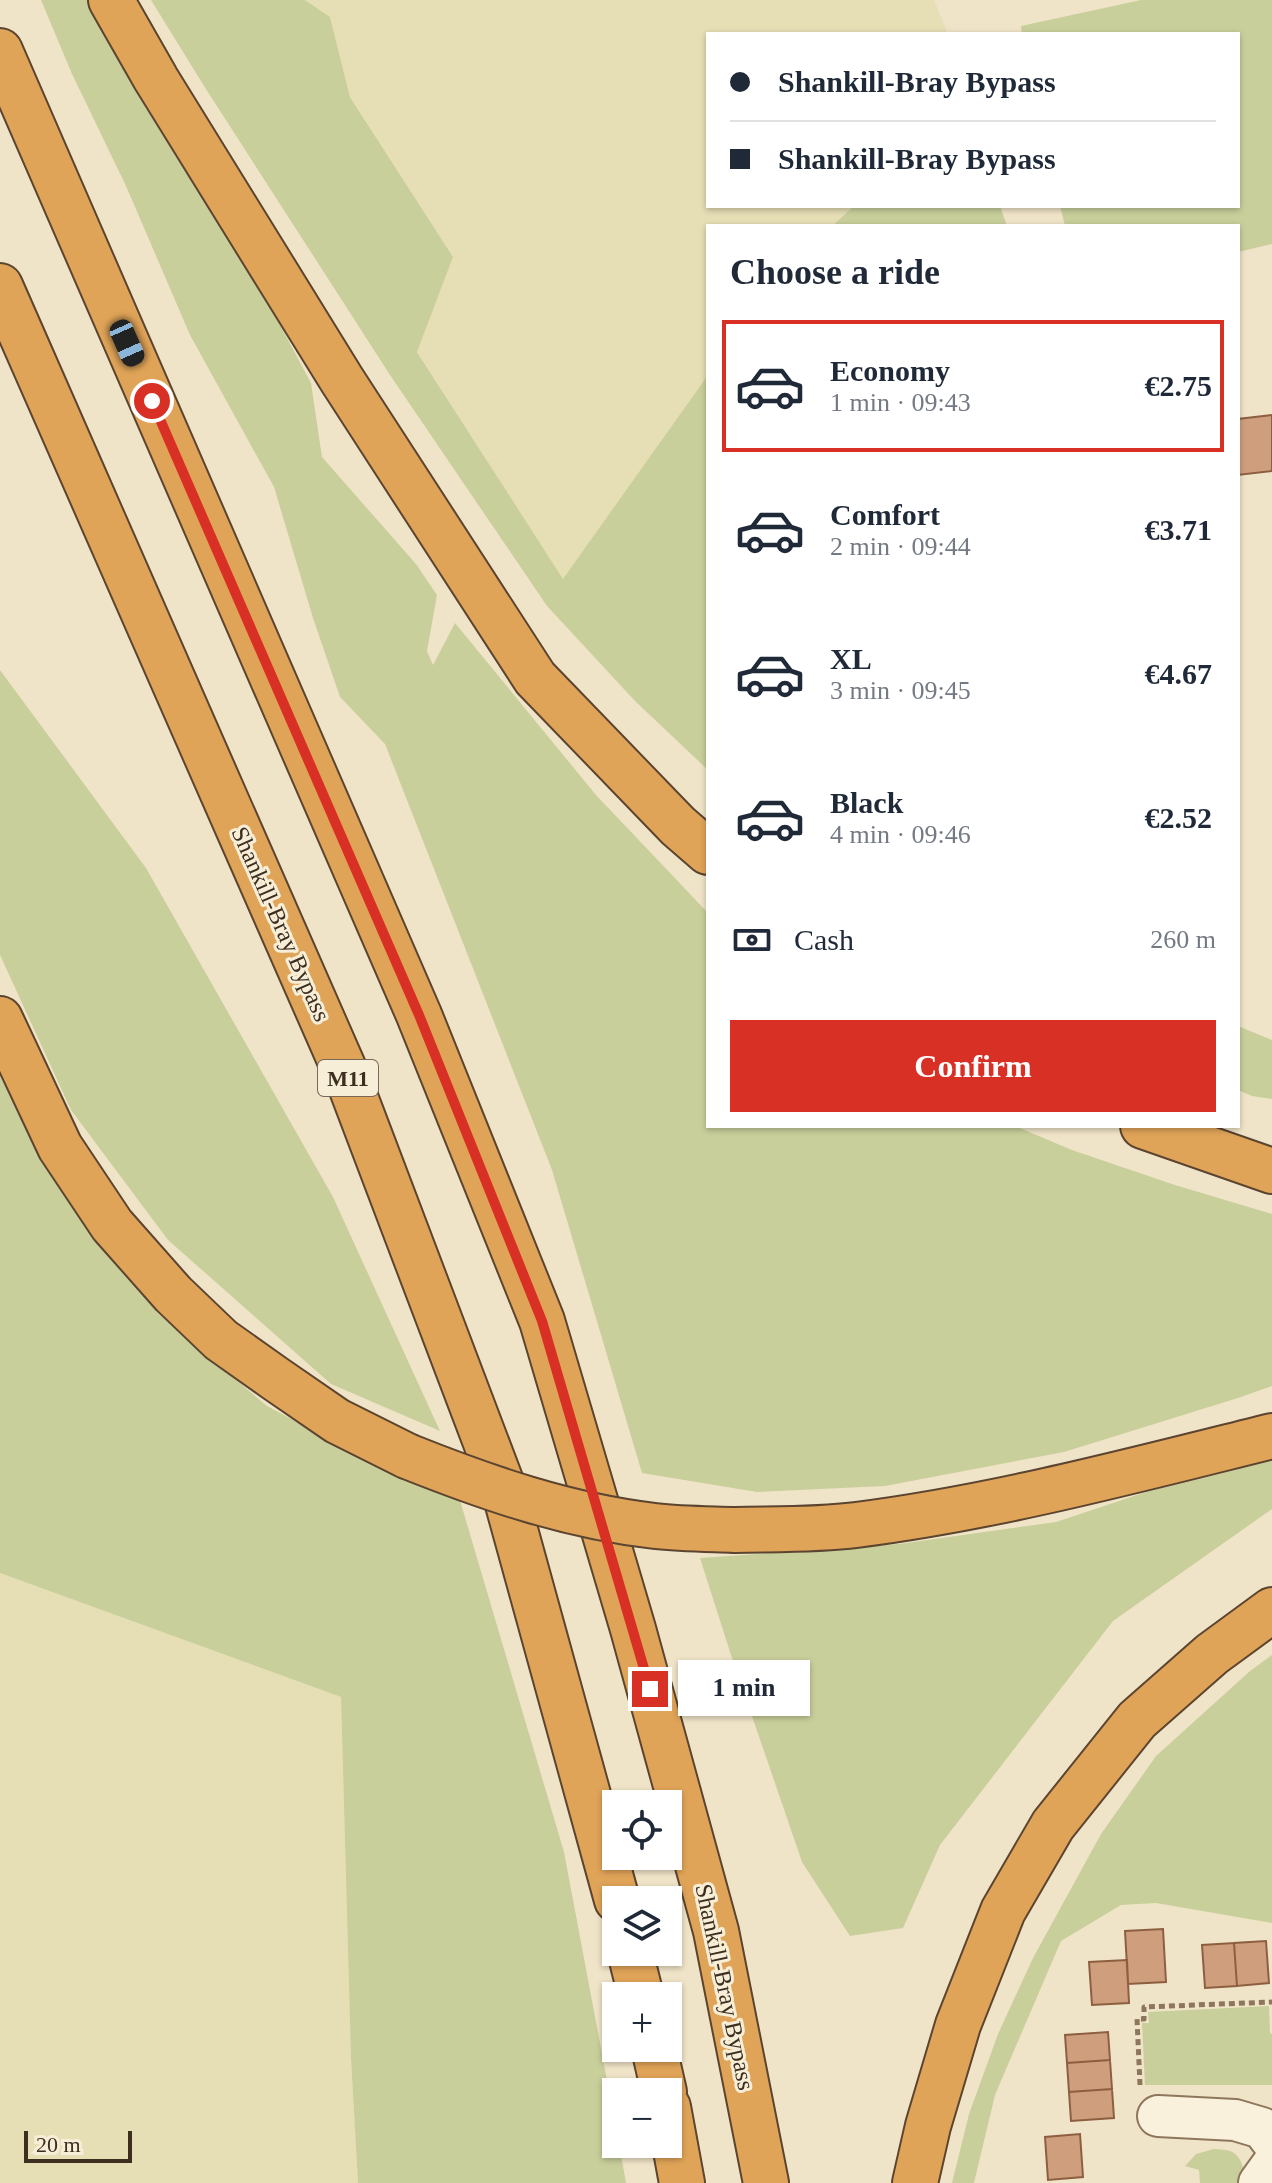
<!DOCTYPE html>
<html lang="en">
<head>
<meta charset="utf-8">
<style>
	body { margin:0; font-family:Georgia,serif; background:#f6f6f7; color:#1f2937; height:100vh; display:flex; flex-direction:column; font-size:30px; white-space:nowrap }
	* { box-sizing:border-box; margin:0 }
	p { font-size:26px; color:#747a83 }
	.icon { flex:none; width:44px; height:44px; fill:none; stroke:currentColor; stroke-width:2; stroke-linecap:round; stroke-linejoin:round }
	.map { position:relative; flex:1; overflow:hidden }
	.sheet { position:absolute; left:706px; top:224px; width:534px; height:904px; display:flex; flex-direction:column; background:#fff; border-radius:0px; box-shadow:0 2px 6px #0004 }
	.sheet>* { flex:none }
	.hud { position:absolute; left:706px; top:32px; width:534px; height:176px; border-radius:0px; box-shadow:0 2px 6px #0004; display:grid; align-content:center; height:176px; padding:0 24px; background:#fff }
	.controls { position:absolute; left:602px; top:1790px; display:grid; gap:16px }
	.controls a { display:grid; place-items:center; width:80px; height:80px; border-radius:0px; background:#fff; box-shadow:0 2px 6px #0004; font-size:40px }
	.scale { position:absolute; left:24px; bottom:20px; width:108px; box-sizing:border-box; padding-left:8px; border:4px solid #3d2e20; border-top:0; font-size:22px; line-height:28px; white-space:nowrap; color:#3d2e20; -webkit-text-stroke:6px #f7eed8; paint-order:stroke }
	.end { position:absolute; width:36px; height:36px; margin:-18px; border:10px solid #d93025; background:#fff; box-shadow:0 0 0 4px #fff }
	.from { border-radius:50% }
	.bubble { position:absolute; height:56px; border-radius:0px; background:#fff; box-shadow:0 2px 6px #0004; font-size:26px; font-weight:700; line-height:56px; text-align:center }
	.car { position:absolute; width:24px; height:48px; margin:-24px -12px; border-radius:10px; box-shadow:0 0 6px 2px #0007; background:linear-gradient(#222 24%,#8ab4d8 0 40%,#222 0 76%,#8ab4d8 0 86%,#222 0) }
	.hud b { display:flex; align-items:center; gap:28px; height:76px; font-size:30px }
	.hud b+b { border-top:2px solid #e0e1e3 }
	.hud i { width:20px; height:20px; background:#1f2937 }
	ul { padding:0; list-style:none }
	li { display:flex; align-items:center; gap:24px; height:132px; margin:0 16px 12px; padding:0 8px; border:4px solid transparent; border-radius:0px }
	li div { flex:1 }
	li b { display:block; font-size:30px }
	li em { font-style:normal; font-weight:700 }
	li.selected { border-color:#d93025 }
	li>.icon { width:72px; height:72px; stroke-width:1.5 }
	h2 { padding:0 24px; font-size:36px; line-height:96px }
	.pay { display:flex; align-items:center; gap:20px; height:88px; padding:0 24px; font-size:30px }
	.pay p { margin-inline-start:auto }
	.primary-button { display:flex; gap:16px; margin-top:auto; padding:16px 24px }
	.primary-button a { flex:1; height:92px; border-radius:0px; background:#d93025; color:#fff; font-size:32px; font-weight:700; line-height:92px; text-align:center }
	.map>svg:first-child { display:block }
</style>
</head>
<body>
<div class="map">
<svg width="1272" height="2183" viewBox="0 0 1272 2183">
	<rect width="100%" height="100%" fill="#f0e4c8"/>
	<!-- farmland -->
	<path fill="#e6deb5" d="M 305,0 L 934,0 L 948,34 L 708,34 L 708,206 L 854,206 L 832,226 L 708,226 L 708,375 L 563,580 L 417,351 L 453,257 L 350,96 L 330,17 Z
		M 0,1573 L 341,1697 L 351,2058 L 358,2183 L 0,2183 Z"/>
	<!-- green -->
	<path fill="#c9cf9b" d="M 41,0 L 98,0 L 192,160 L 311,383 L 322,457 L 416,564 L 437,595 L 427,651 L 433,665 L 455,623 L 596,795 L 708,913 L 708,1126 L 1015,1126 L 1072,1150 L 1175,1185 L 1272,1214 L 1272,1386 L 1238,1398 L 1064,1452 L 885,1486 L 757,1492 L 642,1473 L 552,1170 L 385,744 L 340,697 L 313,618 L 274,487 L 190,335 L 126,186 L 72,74 Z
		M 151,0 L 305,0 L 330,17 L 350,97 L 453,257 L 417,352 L 563,579 L 708,375 L 708,770 L 635,701 L 547,606 L 390,375 L 204,86 Z
		M 1141,0 L 1272,0 L 1272,244 L 1238,252 L 1238,226 L 1065,226 L 1060,206 L 1238,206 L 1238,34 L 1022,34 L 1021,26 Z
		M 854,206 L 1000,206 L 1007,226 L 832,226 Z
		M 0,670 L 146,868 L 333,1197 L 440,1431 L 331,1384 L 168,1240 L 71,1110 L 0,955 Z
		M 1238,1026 L 1272,1040 L 1272,1099 L 1252,1096 L 1238,1090 Z
		M 0,1064 L 35,1149 L 159,1314 L 267,1406 L 364,1458 L 459,1497 L 564,1852 L 616,2128 L 616,2144 L 619,2144 L 626,2183 L 358,2183 L 351,2058 L 341,1697 L 0,1573 Z
		M 1272,1460 L 1272,1509 L 1113,1621 L 940,1845 L 903,1928 L 850,1936 L 802,1862 L 730,1652 L 700,1558 L 899,1544 L 1056,1522 L 1191,1477 Z
		M 1272,1655 L 1272,1923 L 1156,1903 L 1121,1905 L 1061,1941 L 995,2095 L 974,2183 L 952,2183 L 969,2114 L 998,2034 L 1033,1958 L 1101,1834 L 1156,1756 L 1250,1671 Z
		M 1269,2006 L 1270,2033 L 1272,2034 L 1272,2085 L 1145,2085 L 1142,2023 L 1149,2023 L 1148,2012 Z
		M 1214,2149 C 1235,2150 1238,2152 1245,2172 L 1240,2183 L 1200,2183 L 1199,2170 L 1185,2166 L 1196,2154 Z"/>
	<!-- building -->
	<path fill="#cf9f7d" stroke="#8d5f41" stroke-width="2" d="M 1272,415 L 1272,471 L 1238,475 L 1238,419 Z
		M 1163,1929 L 1166,1982 L 1128,1984 L 1125,1931 Z
		M 1266,1941 L 1269,1983 L 1237,1986 L 1234,1943 Z
		M 1234,1943 L 1237,1986 L 1205,1988 L 1202,1945 Z
		M 1127,1960 L 1129,2003 L 1092,2005 L 1089,1962 Z
		M 1108,2032 L 1110,2060 L 1067,2063 L 1065,2035 Z
		M 1110,2060 L 1112,2089 L 1069,2092 L 1067,2063 Z
		M 1112,2089 L 1114,2118 L 1071,2121 L 1069,2092 Z
		M 1080,2134 L 1083,2177 L 1048,2180 L 1045,2137 Z"/>
	<g fill="none" stroke-linecap="round" stroke-linejoin="round">
		<defs>
			<path id="minor" d="M 1158,2116 L 1235,2120 L 1262,2128 L 1272,2141
				M 1259,2183 L 1272,2165"/>
			<path id="motorway" d="M 111,0 L 156,79 L 342,380 L 535,678 L 678,826 L 708,852
				M 0,51 L 419,1015 L 542,1321 L 633,1629 L 716,1931 L 766,2183
				M 0,286 L 347,1076 L 504,1490 L 617,1900
				M 0,1019 L 60,1147 L 112,1225 L 173,1294 L 221,1340 L 276,1379 L 337,1421 L 407,1456
				M 1143,1126 L 1272,1171
				M 735,1530 C 775,1529 816,1530 856,1525 C 997,1507 1135,1470 1272,1436
				M 630,1952 L 641,1996
				M 654,2048 L 664,2092
				M 668,2107 L 682,2183
				M 915,2183 L 928,2126 L 958,2025 L 1003,1911 L 1053,1825 L 1137,1720 L 1212,1654 L 1272,1610"/>
		</defs>
		<!-- minor casing -->
		<use href="#minor" stroke="#8d765c" stroke-width="44"/>
		<!-- motorway casing -->
		<use href="#motorway" stroke="#5b4430" stroke-width="48"/>
		<!-- path -->
		<path stroke="#8d765c" stroke-width="5" stroke-dasharray="6 4" stroke-linecap="butt" d="M 1140,2085 L 1137,2019 L 1144,2019 L 1144,2007 L 1272,2002"/>
		<!-- minor -->
		<use href="#minor" stroke="#faf1dc" stroke-width="40"/>
		<!-- motorway -->
		<use href="#motorway" stroke="#e0a458" stroke-width="44"/>
		<defs>
			<path id="motorway-bridge" d="M 407,1456 C 487,1488 568,1516 655,1526 C 681,1529 708,1529 735,1530"/>
		</defs>
		<!-- motorway-bridge casing -->
		<use href="#motorway-bridge" stroke="#5b4430" stroke-width="48" stroke-linecap="butt"/>
		<!-- motorway-bridge -->
		<use href="#motorway-bridge" stroke="#e0a458" stroke-width="44"/>
	</g>
	<g fill="none" stroke-linecap="round" stroke-linejoin="round">
		<!-- route -->
		<path stroke="#d93025" stroke-width="10" d="M 152,401 L 419,1015 L 542,1321 L 650,1689"/>
	</g>
	<g text-anchor="middle" stroke-width="6" stroke-linejoin="round" paint-order="stroke">
		<!-- shield labels -->
		<rect fill="#f7eed8" stroke="#756857" stroke-width="2" x="318" y="1060" width="60" height="36" rx="6"/>
		<g font-size="22" font-weight="bold" fill="#3d2e20">
			<text x="348" y="1086">M11</text>
		</g>
		<!-- street labels -->
		<g font-size="24" fill="#3d2e20" stroke="#f7eed8">
			<text transform="translate(281 924) rotate(66)" y="8">Shankill-Bray Bypass</text>
			<text transform="translate(725 1987) rotate(78)" y="8">Shankill-Bray Bypass</text>
		</g>
	</g>
</svg>
<div class="controls">
<a><svg class="icon" aria-label="locate" viewBox="0 0 24 24"><circle cx="12" cy="12" r="6"/><path d="M12 2v4M12 18v4M2 12h4M18 12h4"/></svg></a>
<a><svg class="icon" aria-label="layers" viewBox="0 0 24 24"><path d="M12 4l9 5-9 5-9-5zM3 14l9 5 9-5"/></svg></a>
<a>+</a>
<a>−</a>
</div>
<div class="scale">20 m</div>
<i class="end from" style="left:152px;top:401px"></i>
<i class="end" style="left:650px;top:1689px"></i>
<div class="bubble" style="left:678px;top:1660px;width:132px">1 min</div>
<i class="car" style="left:127px;top:343px;rotate:156deg"></i>
<div class="hud">
<b><i class="from"></i>Shankill-Bray Bypass</b>
<b><i></i>Shankill-Bray Bypass</b>
</div>
<section class="sheet">
<h2>Choose a ride</h2>
<ul>
<li class="selected"><svg class="icon" aria-label="car" viewBox="0 0 24 24"><path d="M5 17H2v-5l4-1 3-4h7l3 4 3 1v5h-3M9 17h6M6 11h13"/><circle cx="7" cy="17" r="2"/><circle cx="17" cy="17" r="2"/></svg><div><b>Economy</b><p>1 min · 09:43</p></div><em>€2.75</em></li>
<li><svg class="icon" aria-label="car" viewBox="0 0 24 24"><path d="M5 17H2v-5l4-1 3-4h7l3 4 3 1v5h-3M9 17h6M6 11h13"/><circle cx="7" cy="17" r="2"/><circle cx="17" cy="17" r="2"/></svg><div><b>Comfort</b><p>2 min · 09:44</p></div><em>€3.71</em></li>
<li><svg class="icon" aria-label="car" viewBox="0 0 24 24"><path d="M5 17H2v-5l4-1 3-4h7l3 4 3 1v5h-3M9 17h6M6 11h13"/><circle cx="7" cy="17" r="2"/><circle cx="17" cy="17" r="2"/></svg><div><b>XL</b><p>3 min · 09:45</p></div><em>€4.67</em></li>
<li><svg class="icon" aria-label="car" viewBox="0 0 24 24"><path d="M5 17H2v-5l4-1 3-4h7l3 4 3 1v5h-3M9 17h6M6 11h13"/><circle cx="7" cy="17" r="2"/><circle cx="17" cy="17" r="2"/></svg><div><b>Black</b><p>4 min · 09:46</p></div><em>€2.52</em></li>
</ul>
<div class="pay"><svg class="icon" aria-label="cash" viewBox="0 0 24 24"><path d="M3 7h18v10H3z"/><circle cx="12" cy="12" r="2"/></svg>Cash<p>260 m</p></div>
<div class="primary-button"><a>Confirm</a></div>
</section>
</div>
</body>
</html>
